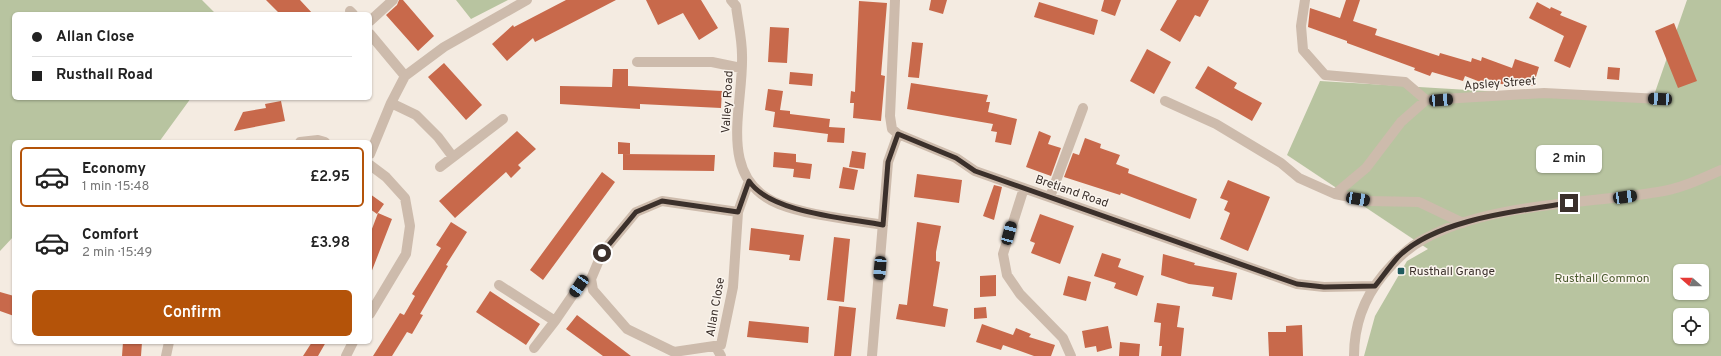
<!DOCTYPE html>
<html lang="en">
<head>
<meta charset="utf-8">
<style>
	body { margin:0; font-family:Overpass,sans-serif; background:#f2f2f2; color:#222; height:100vh; display:flex; flex-direction:column; font-size:15px; white-space:nowrap }
	* { box-sizing:border-box; margin:0 }
	p { font-size:13px; color:#767676 }
	.icon { flex:none; width:22px; height:22px; fill:none; stroke:currentColor; stroke-width:2; stroke-linecap:round; stroke-linejoin:round }
	.map { position:relative; flex:1; overflow:hidden }
	.details { position:absolute; left:12px; top:140px; width:360px; height:204px; display:flex; flex-direction:column; background:#fff; border-radius:6px; box-shadow:0 1px 3px #0004 }
	.details>* { flex:none }
	.guide { position:absolute; left:12px; top:12px; width:360px; height:88px; border-radius:6px; box-shadow:0 1px 3px #0004; display:grid; align-content:center; height:88px; padding:0 20px; background:#fff }
	.needle { width:26px; rotate:291deg }
	.tools { position:absolute; left:1673px; top:264px; display:grid; gap:8px }
	.tools a { display:grid; place-items:center; width:36px; height:36px; border-radius:6px; background:#fff; box-shadow:0 1px 3px #0004; font-size:20px }
	.end { position:absolute; width:18px; height:18px; margin:-9px; border:5px solid #3b302b; background:#fff; box-shadow:0 0 0 2px #fff }
	.from { border-radius:50% }
	.bubble { position:absolute; height:28px; border-radius:6px; background:#fff; box-shadow:0 1px 3px #0004; font-size:13px; font-weight:600; line-height:28px; text-align:center }
	.car { position:absolute; width:12px; height:24px; margin:-12px -6px; border-radius:5px; box-shadow:0 0 3px 1px #0007; background:linear-gradient(#222 24%,#8ab4d8 0 40%,#222 0 76%,#8ab4d8 0 86%,#222 0) }
	.guide b { display:flex; align-items:center; gap:14px; height:38px; font-size:15px }
	.guide b+b { border-top:1px solid #e0e0e0 }
	.guide i { width:10px; height:10px; background:#222 }
	ul { padding:7px 0 0; list-style:none }
	li { display:flex; align-items:center; gap:12px; height:60px; margin:0 8px 6px; padding:0 12px; border:2px solid transparent; border-radius:6px }
	li div { flex:1 }
	li b { display:block; font-size:15px }
	li em { font-style:normal; font-weight:600 }
	li.selected { border-color:#b45309 }
	li>.icon { width:36px; height:36px; stroke-width:1.5 }
	.primary-button { display:flex; gap:8px; margin-top:auto; padding:8px 20px }
	.primary-button a { flex:1; height:46px; border-radius:6px; background:#b45309; color:#fff; font-size:16px; font-weight:600; line-height:46px; text-align:center }
	.map>svg:first-child { display:block }
</style>
</head>
<body>
<div class="map">
<svg width="1721" height="356" viewBox="0 0 1721 356">
	<rect width="100%" height="100%" fill="#f4ebe1"/>
	<!-- green -->
	<path fill="#b8c4a0" fill-rule="evenodd" d="M 0,0 L 202,0 L 216,14 L 14,14 L 14,98 L 191,98 L 159,142 L 14,142 L 14,236 L 0,251 Z
		M 456,0 L 508,0 L 471,19 Z
		M 1687,0 L 1721,0 L 1721,356 L 1364,356 L 1375,316 L 1407,261 L 1428,249 L 1287,155 L 1320,81 L 1652,101 ZM 1680,271 L 1702,271 L 1702,293 L 1680,293 ZM 1680,315 L 1702,315 L 1702,337 L 1680,337 Z"/>
	<!-- building -->
	<path fill="#c8694b" d="M 266,0 L 300,0 L 313,14 L 280,14 Z
		M 399,0 L 403,0 L 434,36 L 418,51 L 386,15 L 397,5 Z
		M 566,0 L 616,0 L 535,42 L 533,38 L 507,61 L 492,44 L 513,25 L 514,27 Z
		M 646,0 L 701,0 L 718,28 L 699,40 L 683,13 L 658,25 Z
		M 931,0 L 947,0 L 943,14 L 929,10 Z
		M 1104,0 L 1121,0 L 1115,16 L 1101,11 Z
		M 1177,0 L 1209,0 L 1200,17 L 1195,15 L 1180,42 L 1160,30 Z
		M 1346,0 L 1360,0 L 1353,21 L 1377,29 L 1375,35 L 1439,56 L 1440,53 L 1471,62 L 1472,58 L 1481,61 L 1482,57 L 1512,68 L 1515,59 L 1539,67 L 1533,86 L 1506,78 L 1504,85 L 1485,78 L 1483,83 L 1465,76 L 1463,81 L 1432,72 L 1430,76 L 1414,70 L 1415,68 L 1347,43 L 1347,41 L 1308,27 L 1310,8 L 1340,18 Z
		M 859,1 L 887,3 L 881,75 L 885,76 L 881,121 L 853,118 L 854,103 L 850,103 L 851,91 L 855,92 Z
		M 1039,2 L 1098,20 L 1094,35 L 1034,17 Z
		M 1537,2 L 1550,9 L 1551,7 L 1562,12 L 1560,15 L 1587,26 L 1570,68 L 1554,61 L 1564,36 L 1529,18 Z
		M 1674,23 L 1697,81 L 1678,88 L 1655,31 Z
		M 770,27 L 789,28 L 787,63 L 768,62 Z
		M 912,42 L 923,43 L 919,78 L 908,77 Z
		M 1147,49 L 1171,62 L 1154,94 L 1130,81 Z
		M 444,63 L 482,105 L 466,120 L 428,77 Z
		M 1208,66 L 1237,83 L 1234,88 L 1262,103 L 1252,121 L 1195,88 Z
		M 1608,67 L 1620,68 L 1619,80 L 1607,79 Z
		M 613,69 L 628,69 L 628,86 L 722,91 L 721,108 L 640,104 L 640,109 L 560,104 L 560,86 L 612,87 Z
		M 790,72 L 813,74 L 812,86 L 789,84 Z
		M 911,83 L 988,95 L 986,102 L 990,102 L 988,112 L 1017,119 L 1011,145 L 995,142 L 997,132 L 991,131 L 993,124 L 907,109 Z
		M 768,89 L 783,91 L 780,110 L 790,111 L 790,114 L 830,119 L 829,127 L 845,128 L 844,143 L 827,142 L 828,134 L 773,127 L 775,112 L 765,110 Z
		M 281,101 L 285,121 L 234,131 L 243,112 L 266,108 L 265,104 Z
		M 517,131 L 536,149 L 518,165 L 521,168 L 511,178 L 506,172 L 455,218 L 439,201 Z
		M 1039,131 L 1051,136 L 1048,144 L 1061,148 L 1051,176 L 1026,167 Z
		M 1085,138 L 1101,144 L 1100,148 L 1120,155 L 1116,164 L 1129,169 L 1128,173 L 1197,199 L 1190,219 L 1121,193 L 1120,195 L 1064,177 L 1073,153 L 1079,155 Z
		M 618,142 L 630,143 L 630,154 L 618,154 Z
		M 852,151 L 866,153 L 864,169 L 849,167 Z
		M 774,152 L 796,154 L 796,162 L 812,164 L 810,179 L 793,177 L 794,169 L 773,167 Z
		M 623,154 L 715,155 L 714,171 L 623,170 Z
		M 843,167 L 858,170 L 854,190 L 839,188 Z
		M 602,172 L 615,182 L 543,280 L 530,270 Z
		M 917,174 L 962,180 L 959,203 L 914,197 Z
		M 1228,180 L 1270,197 L 1248,251 L 1220,239 L 1230,213 L 1224,210 L 1228,201 L 1220,198 Z
		M 994,185 L 1002,187 L 994,220 L 983,216 Z
		M 370,194 L 384,204 L 377,214 L 370,209 Z
		M 378,213 L 392,219 L 371,273 L 370,234 Z
		M 1040,214 L 1074,226 L 1060,264 L 1031,253 L 1035,243 L 1030,241 Z
		M 451,222 L 467,232 L 446,265 L 448,266 L 420,314 L 423,315 L 412,334 L 407,332 L 392,356 L 373,356 L 400,313 L 404,315 L 415,296 L 412,294 L 441,248 L 436,245 Z
		M 917,222 L 941,226 L 936,252 L 936,261 L 940,262 L 933,306 L 948,309 L 945,327 L 896,319 L 899,304 L 907,305 Z
		M 751,228 L 804,235 L 800,261 L 789,260 L 790,255 L 749,250 Z
		M 834,237 L 850,239 L 844,302 L 827,300 Z
		M 1102,253 L 1121,259 L 1118,267 L 1144,276 L 1137,296 L 1114,288 L 1116,283 L 1094,276 Z
		M 1163,254 L 1195,263 L 1194,265 L 1237,273 L 1232,300 L 1212,296 L 1214,287 L 1189,284 L 1161,275 Z
		M 996,275 L 996,296 L 980,297 L 980,276 Z
		M 1068,276 L 1091,282 L 1086,301 L 1063,295 Z
		M 490,291 L 540,324 L 526,345 L 476,312 Z
		M 0,292 L 14,296 L 14,316 L 0,311 Z
		M 1157,303 L 1180,306 L 1177,327 L 1184,328 L 1181,356 L 1161,356 L 1162,346 L 1159,346 L 1161,323 L 1154,322 Z
		M 839,306 L 856,308 L 851,356 L 834,356 Z
		M 986,307 L 987,318 L 974,319 L 974,308 Z
		M 577,315 L 631,356 L 603,356 L 566,329 Z
		M 749,321 L 809,327 L 808,343 L 747,337 Z
		M 982,324 L 1013,335 L 1016,328 L 1031,334 L 1029,337 L 1055,345 L 1051,356 L 1034,356 L 1003,345 L 1001,350 L 976,342 Z
		M 1302,325 L 1303,356 L 1269,356 L 1268,332 L 1286,332 L 1286,326 Z
		M 1108,326 L 1112,348 L 1097,352 L 1096,346 L 1085,348 L 1082,331 Z
		M 123,342 L 142,342 L 141,356 L 122,356 Z
		M 312,342 L 326,342 L 318,356 L 303,356 Z
		M 1120,342 L 1140,344 L 1139,356 L 1119,356 Z"/>
	<g fill="none" stroke-linecap="round" stroke-linejoin="round">
		<!-- minor -->
		<path stroke="#cdbbac" stroke-width="10" d="M 731,0 L 736,6 C 738,22 742,39 742,55 C 744,106 715,178 779,204 C 810,216 851,219 883,225
			M 895,0 L 890,116 L 892,129 L 898,134 L 956,158 L 975,171 L 1297,284 L 1324,287 L 1375,286
			M 1305,0 L 1301,26 L 1303,50 L 1325,75 L 1405,82 L 1426,100
			M 350,11 L 353,14
			M 370,21 L 393,0
			M 370,34 L 405,76
			M 637,62 L 712,62 L 741,68
			M 1165,101 L 1216,124 L 1281,163 L 1299,178 L 1335,194 L 1370,201 L 1419,202 L 1463,223
			M 391,103 L 416,115 L 438,137 L 453,157
			M 300,142 L 318,140 L 325,142
			M 370,154 L 391,103 L 405,76 L 444,47 L 527,0
			M 370,165 L 386,177 L 405,198 L 410,226 L 406,254 L 370,314
			M 440,167 L 503,119
			M 1024,188 L 1003,254 L 1007,275 L 1020,294 L 1063,338 L 1071,356
			M 1335,194 L 1366,168 L 1401,122 L 1426,100 L 1544,93 L 1660,99
			M 1050,197 L 1083,108
			M 738,212 L 662,201 L 636,212 L 602,253 L 591,279 L 593,290 L 627,329 L 674,352 L 721,345 L 733,287 L 738,212 L 749,181
			M 499,285 L 555,321 L 579,286 L 591,279
			M 716,347 L 721,356
			M 534,348 L 555,321
			M 166,356 L 169,342
			M 346,356 L 353,342
			M 872,356 L 888,162 L 898,134
			M 1354,356 C 1354,326 1364,298 1383,275 C 1395,261 1407,248 1424,239 C 1489,203 1585,204 1658,192 C 1680,189 1701,179 1721,170"/>
	</g>
	<g fill="none" stroke-linecap="round" stroke-linejoin="round">
		<!-- route -->
		<path stroke="#3b302b" stroke-width="5" d="M 602,253 L 636,212 L 662,201 L 738,212 L 749,181 C 770,213 847,218 883,225 L 888,162 L 898,134 L 956,158 L 975,171 L 1297,284 L 1324,287 L 1375,286 C 1383,276 1390,266 1398,257 C 1436,219 1518,211 1569,203"/>
	</g>
	<!-- markers -->
	<rect fill="#1f5a5e" stroke="#fbf5ee" stroke-width="1.5" x="1397" y="267" width="8" height="8" rx="2"/>
	<g text-anchor="middle" stroke-width="3" stroke-linejoin="round" paint-order="stroke">
		<!-- street labels -->
		<g font-size="12" fill="#3b302b" stroke="#fbf5ee">
			<text transform="translate(1500 83) rotate(-4)" y="4">Apsley Street</text>
			<text transform="translate(727 102) rotate(-87)" y="4">Valley Road</text>
			<text transform="translate(1072 191) rotate(19)" y="4">Bretland Road</text>
			<text transform="translate(715 307) rotate(-80)" y="4">Allan Close</text>
		</g>
		<!-- poi labels -->
		<g font-size="12" fill="#3b302b" stroke="#fbf5ee" text-anchor="start">
			<text x="1409" y="275">Rusthall Grange</text>
		</g>
		<!-- park labels -->
		<g font-size="12" fill="#4a5a2e" stroke="#fbf5ee">
			<text x="1602" y="282">Rusthall Common</text>
		</g>
	</g>
</svg>
<div class="tools">
<a><svg class="needle" viewBox="-14 -14 28 28"><path d="M0-13l5 13h-10z" fill="#e53935"/><path d="M0 13l5-13h-10z" fill="#767676"/></svg></a>
<a><svg class="icon" aria-label="locate" viewBox="0 0 24 24"><circle cx="12" cy="12" r="6"/><path d="M12 2v4M12 18v4M2 12h4M18 12h4"/></svg></a>
</div>
<i class="end from" style="left:602px;top:253px"></i>
<i class="end" style="left:1569px;top:203px"></i>
<div class="bubble" style="left:1536px;top:145px;width:66px">2 min</div>
<i class="car" style="left:1660px;top:99px;rotate:273deg"></i>
<i class="car" style="left:1441px;top:100px;rotate:86deg"></i>
<i class="car" style="left:1625px;top:197px;rotate:82deg"></i>
<i class="car" style="left:1358px;top:199px;rotate:100deg"></i>
<i class="car" style="left:1009px;top:233px;rotate:15deg"></i>
<i class="car" style="left:880px;top:268px;rotate:185deg"></i>
<i class="car" style="left:579px;top:286px;rotate:214deg"></i>
<div class="guide">
<b><i class="from"></i>Allan Close</b>
<b><i></i>Rusthall Road</b>
</div>
<section class="details">
<ul>
<li class="selected"><svg class="icon" aria-label="car" viewBox="0 0 24 24"><path d="M5 17H2v-5l4-1 3-4h7l3 4 3 1v5h-3M9 17h6M6 11h13"/><circle cx="7" cy="17" r="2"/><circle cx="17" cy="17" r="2"/></svg><div><b>Economy</b><p>1 min · 15:48</p></div><em>£2.95</em></li>
<li><svg class="icon" aria-label="car" viewBox="0 0 24 24"><path d="M5 17H2v-5l4-1 3-4h7l3 4 3 1v5h-3M9 17h6M6 11h13"/><circle cx="7" cy="17" r="2"/><circle cx="17" cy="17" r="2"/></svg><div><b>Comfort</b><p>2 min · 15:49</p></div><em>£3.98</em></li>
</ul>
<div class="primary-button"><a>Confirm</a></div>
</section>
</div>
</body>
</html>
